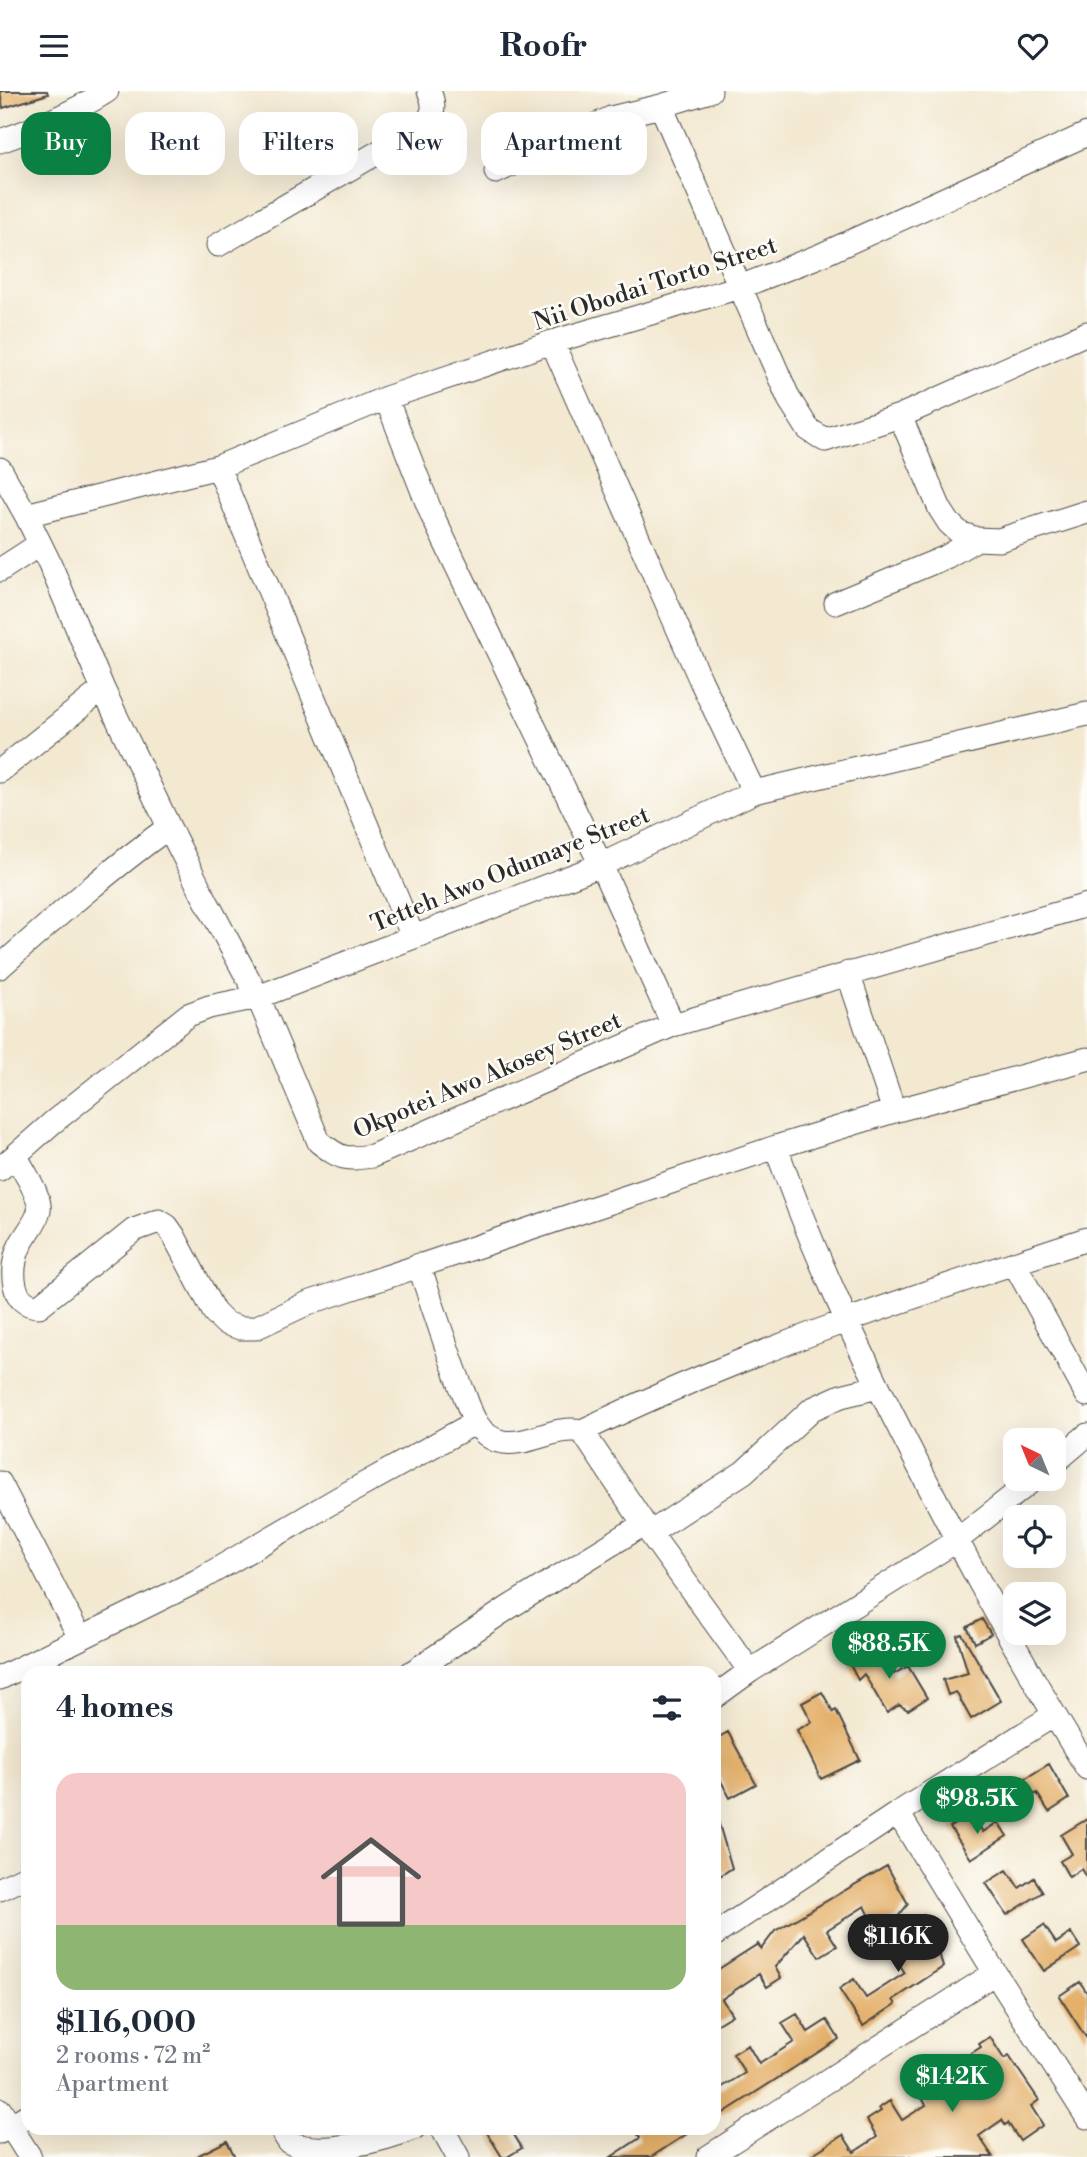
<!DOCTYPE html>
<html lang="en">
<head>
<meta charset="utf-8">
<style>
	:root { --surface:#fff; --page:#f6f6f7; --text:#1f2937; --muted:#747a83; --accent:#0b8043 }
	body { margin:0; font-family:"Libre Bodoni",serif; background:var(--page); color:var(--text); height:100vh; display:flex; flex-direction:column; font-size:26px; white-space:nowrap }
	* { box-sizing:border-box; margin:0 }
	p { font-size:23px; color:var(--muted) }
	.icon { flex:none; width:38px; height:38px; fill:none; stroke:currentColor; stroke-width:2; stroke-linecap:round; stroke-linejoin:round }
	.map { position:relative; flex:1; overflow:hidden }
	.side { position:absolute; left:21px; top:1575px; width:700px; height:469px; display:flex; flex-direction:column; background:var(--surface); border-radius:21px; box-shadow:0 7px 28px #0002 }
	.side>* { flex:none }
	.top-card { position:absolute; left:21px; top:21px; width:700px; height:63px; display:flex; gap:14px }
	.needle { width:46px; rotate:317deg }
	.fabs { position:absolute; left:1003px; top:1337px; display:grid; gap:14px }
	.fabs a { display:grid; place-items:center; width:63px; height:63px; border-radius:14px; background:var(--surface); box-shadow:0 7px 28px #0002; font-size:35px }
	.price { position:absolute; translate:-50% -60px; padding:0 16px; border-radius:24px; background:var(--accent); color:#fff; font-size:23px; line-height:46px; filter:drop-shadow(0 2px 4px #0008) }
	.price::after { content:''; position:absolute; left:50%; top:42px; width:21px; height:16px; margin-left:-10px; background:inherit; clip-path:polygon(0 0,100% 0,50% 100%) }
	.price.current { background:#222; color:#fff }
	ul { padding:0; list-style:none }
	li { display:grid; align-content:center; gap:14px; height:371px; padding:0 35px }
	li span { display:grid; place-items:center; height:217px; border-radius:21px; color:#555 }
	li>.icon { margin-inline-start:auto }
	span .icon { width:126px; height:126px; fill:#fffc; stroke-width:1 }
	li b { font-size:30px }
	h2 { display:flex; justify-content:space-between; align-items:center; height:84px; padding:0 35px; font-size:30px }
	.chip { padding:0 24px; border-radius:21px; background:var(--surface); box-shadow:0 7px 28px #0002; font-size:24px; line-height:63px }
	.chip.current { background:var(--accent); color:#fff }
	header { display:flex; justify-content:space-between; align-items:center; height:91px; padding:0 35px; background:var(--surface); font-size:32px; font-weight:800 }
	.map>svg:first-child { display:block }
</style>
</head>
<body>
<header><svg class="icon" aria-label="menu" viewBox="0 0 24 24"><path d="M4 6h16M4 12h16M4 18h16"/></svg>Roofr<svg class="icon" aria-label="heart" viewBox="0 0 24 24"><path d="M12 20l-8-8c-3-5 5-10 8-4 3-6 11-1 8 4z"/></svg></header>
<div class="map">
<svg width="1087" height="2066" viewBox="0 0 1087 2066">
	<rect width="100%" height="100%" fill="#fdfcf7"/>
	<filter id="ink" filterUnits="userSpaceOnUse"><feTurbulence type="fractalNoise" baseFrequency=".0143" numOctaves="2"/><feDisplacementMap in="SourceGraphic" scale="14" xChannelSelector="R" yChannelSelector="G"/><feConvolveMatrix kernelMatrix="1 2 1 2 8 2 1 2 1" color-interpolation-filters="sRGB"/></filter>
	<filter id="wash" filterUnits="userSpaceOnUse"><feTurbulence type="fractalNoise" baseFrequency=".00686" numOctaves="4" result="noise"/><feDisplacementMap in="SourceGraphic" scale="28" xChannelSelector="R" yChannelSelector="G"/><feGaussianBlur stdDeviation="1.57" result="paint"/><feColorMatrix in="noise" values="0 0 0 0 0 0 0 0 0 0 0 0 0 0 0 0 0 1.4 0 .05"/><feComposite in="paint" operator="in"/></filter>
	<g filter="url(#wash)">
		<rect width="100%" height="100%" fill="#f3e8d0"/>
		<g id="blocks">
			<path fill="#e4b06b" d="M0,0H47L48,3L3,17Z
				M982,1528L991,1543L975,1552L967,1536Z
				M962,1543L1001,1610L971,1628L956,1601L948,1604L943,1589L968,1582L957,1545Z
				M879,1556L894,1583L908,1575L927,1607L908,1619L899,1614L887,1622L864,1583L858,1589L849,1572Z
				M822,1601L833,1621L836,1619L860,1669L821,1688L797,1639L812,1631L802,1612Z
				M728,1641L756,1693L730,1707L714,1677V1649Z
				M1049,1673L1069,1708L1049,1721L1037,1702L1023,1711L1013,1695Z
				M971,1723L983,1741L998,1731L1007,1745L971,1768L950,1736Z
				M1087,1728V1788L1081,1778L1069,1786L1060,1770L1072,1763L1061,1744Z
				M714,1730H718L732,1777L714,1789Z
				M887,1775L908,1813L897,1827L875,1836L865,1815L827,1839L837,1855L819,1866L804,1843L775,1876L781,1887L767,1896L759,1883L722,1908L732,1924L714,1935V1881L758,1853L761,1858L775,1840Z
				M1007,1779L1019,1797L1034,1787L1043,1801L1007,1824L986,1792Z
				M930,1828L943,1876L893,1909L896,1913L863,1935L839,1898L854,1888L866,1907L905,1882L888,1856Z
				M1044,1834L1056,1852L1071,1842L1080,1856L1044,1880L1023,1848Z
				M1080,1891L1087,1902V1948L1059,1905Z
				M797,1923L808,1941L827,1929L839,1948L714,2028V2001L745,1982L733,1963L748,1954L759,1973L794,1951L782,1932Z
				M990,1946L1004,1968L1009,1965L1039,2009L1031,2015L1043,2034L1020,2050L1008,2032L1005,2034L1002,2029L979,2045L993,2066H808L843,2044L854,2061L877,2046L867,2029L881,2020L879,2017L890,2010L902,2029L926,2014L916,1997L930,1988L928,1985L939,1978L953,2000L976,1986L974,1984L978,1982L967,1965L981,1956L979,1953Z
				M484,2037H510L522,2057L507,2066H502Z
				M634,2037H696L651,2066H611L640,2047Z
				M227,2050L235,2066H195Z"/>
		</g>
	</g>
	<g filter="url(#ink)">
		<use href="#blocks" fill-opacity="0" stroke="#494744" stroke-width="2"/>
		<g fill="none" stroke-linecap="round" stroke-linejoin="round">
			<defs>
				<path id="minor" d="M710,0L661,15L789,308L808,338L825,349L900,325L1087,242
					M0,50C38,37 73,22 107,0
					M496,81L611,27L661,15
					M218,154L422,36C434,24 436,16 429,0
					M552,251L701,590L754,701
					M386,307L432,424L601,774L673,934
					M900,325L940,418L949,432L960,442L977,448L999,449L1087,421
					M218,376L413,846
					M0,378L26,424L50,473L103,598L169,736L202,802L258,906L319,1051C341,1068 344,1069 372,1065L673,934L1087,814
					M26,424L218,376L386,307L552,251L740,196L819,165L1087,43
					M0,479L40,453
					M836,512L946,466L977,448
					M0,680L103,598
					M0,876C55,827 109,779 169,736
					M848,882L894,1020
					M776,1056C813,1163 862,1265 914,1366C968,1472 1024,1577 1087,1677
					M16,1065C22,1078 42,1106 39,1120C36,1134 23,1145 18,1159C11,1179 10,1215 39,1215L134,1139L159,1130L167,1135L174,1145L214,1221L225,1232L240,1237H255L308,1212L776,1056L894,1020L1087,968
					M0,1078L52,1032L188,924L209,916L258,906L601,774L754,701L1087,623
					M1014,1172L1087,1304
					M419,1174C433,1216 446,1257 462,1298C467,1309 470,1323 477,1333C483,1342 491,1349 503,1351C530,1355 555,1334 582,1340
					M1054,1372L1087,1344
					M0,1392L80,1547
					M650,1442L744,1381L812,1318L841,1305L878,1296
					M750,1580L650,1442L582,1340C744,1261 916,1204 1087,1148
					M411,1582L508,1517L644,1433
					M0,1587L197,1490L341,1406L476,1331
					M714,1606L750,1580L956,1450L1034,1388
					M898,1722L995,1882L1087,2026
					M0,1798L28,1785
					M714,1844L898,1722L1054,1624
					M0,2019L30,2066
					M281,2037C283,2042 286,2047 289,2051C317,2066 383,2050 414,2037
					M442,2037L458,2066
					M0,2041L28,2024
					M708,2066L995,1882"/>
			</defs>
			<use href="#minor" stroke="#494744" stroke-width="25"/>
			<use href="#minor" stroke="#fff" stroke-width="23"/>
		</g>
	</g>
	<g text-anchor="middle" stroke-width="5" stroke-linejoin="round" paint-order="stroke">
		<g font-size="24" fill="#2b2b2b" stroke="#fdfcf7">
			<text transform="translate(655 192) rotate(-18)" y="8">Nii Obodai Torto Street</text>
			<text transform="translate(510 778) rotate(-22)" y="8">Tetteh Awo Odumaye Street</text>
			<text transform="translate(487 984) rotate(-23)" y="8">Okpotei Awo Akosey Street</text>
		</g>
	</g>
</svg>
<div class="fabs">
<a><svg class="needle" viewBox="-14 -14 28 28"><path d="M0-13l5 13h-10z" fill="#e53935"/><path d="M0 13l5-13h-10z" fill="#747a83"/></svg></a>
<a><svg class="icon" aria-label="locate" viewBox="0 0 24 24"><circle cx="12" cy="12" r="6"/><path d="M12 2v4M12 18v4M2 12h4M18 12h4"/></svg></a>
<a><svg class="icon" aria-label="layers" viewBox="0 0 24 24"><path d="M12 4l9 5-9 5-9-5zM3 14l9 5 9-5"/></svg></a>
</div>
<b class="price" style="left:889px;top:1590px">$88.5K</b>
<b class="price" style="left:977px;top:1745px">$98.5K</b>
<b class="price current" style="left:898px;top:1883px">$116K</b>
<b class="price" style="left:952px;top:2023px">$142K</b>
<div class="top-card">
<a class="chip current">Buy</a>
<a class="chip">Rent</a>
<a class="chip">Filters</a>
<a class="chip">New</a>
<a class="chip">Apartment</a>
</div>
<section class="side">
<h2>4 homes<svg class="icon" aria-label="filters" viewBox="0 0 24 24"><path d="M4 7h16M4 17h16"/><circle cx="9" cy="7" r="2"/><circle cx="15" cy="17" r="2"/></svg></h2>
<ul>
<li><span style="background:linear-gradient(#f6c9c9 70%,#8fb573 0)"><svg class="icon" aria-label="home" viewBox="0 0 24 24"><path d="M3 11l9-7 9 7M6 9v11h12V9"/></svg></span><div><b>$116,000</b><p>2 rooms · 72 m²</p><p>Apartment</p></div></li>
</ul>
</section>
</div>
</body>
</html>
